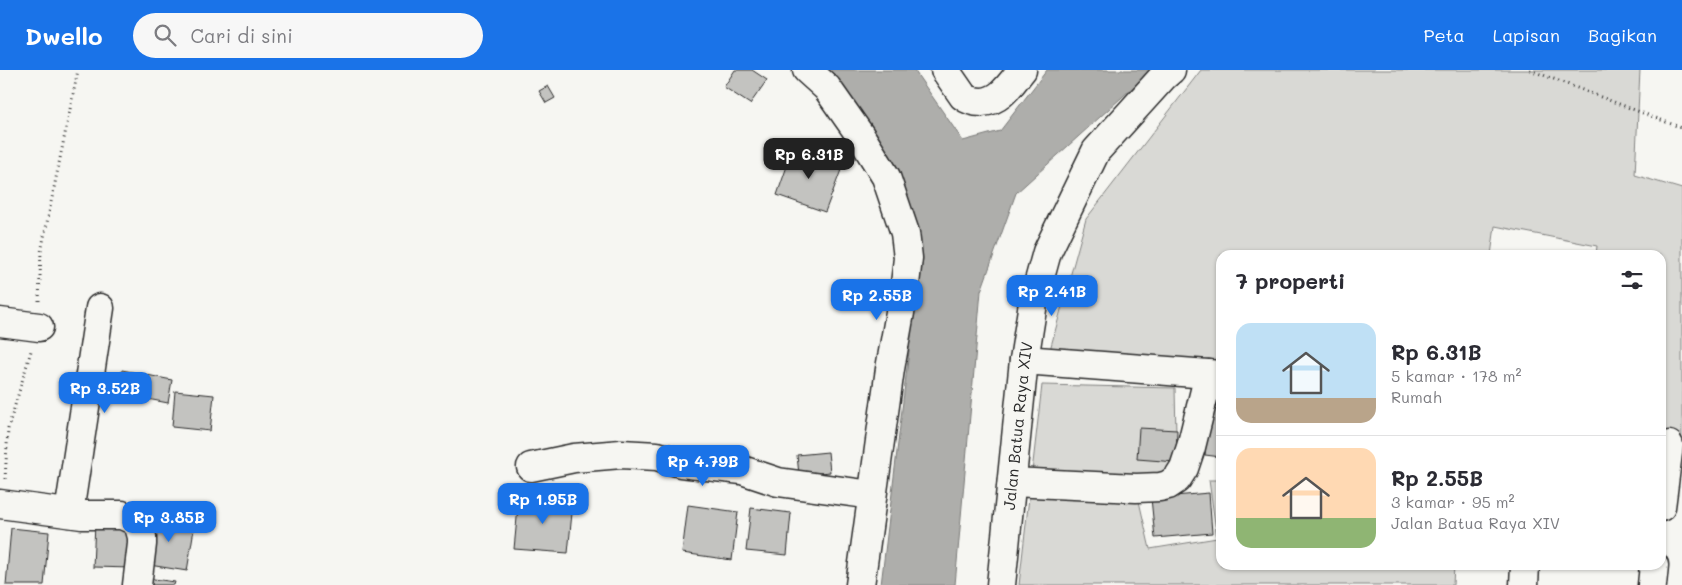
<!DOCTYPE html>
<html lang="id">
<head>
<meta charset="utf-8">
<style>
	:root { --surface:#fff; --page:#f7f7f7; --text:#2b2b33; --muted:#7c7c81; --line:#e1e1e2; --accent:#1a73e8 }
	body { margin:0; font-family:Mali,sans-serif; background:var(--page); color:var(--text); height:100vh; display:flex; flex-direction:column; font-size:19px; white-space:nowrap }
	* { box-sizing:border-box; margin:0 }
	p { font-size:16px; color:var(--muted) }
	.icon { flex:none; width:28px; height:28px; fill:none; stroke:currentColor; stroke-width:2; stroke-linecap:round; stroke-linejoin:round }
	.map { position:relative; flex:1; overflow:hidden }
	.details { position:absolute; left:1216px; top:180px; width:450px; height:320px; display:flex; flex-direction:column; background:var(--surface); border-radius:15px; box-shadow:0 1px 4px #0004 }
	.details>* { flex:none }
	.price { position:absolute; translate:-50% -42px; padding:0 11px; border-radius:10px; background:var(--accent); color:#fff; font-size:16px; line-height:32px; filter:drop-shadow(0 1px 2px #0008) }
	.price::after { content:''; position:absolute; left:50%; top:30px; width:15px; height:11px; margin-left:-8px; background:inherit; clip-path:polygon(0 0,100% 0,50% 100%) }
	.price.active { background:#222; color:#fff }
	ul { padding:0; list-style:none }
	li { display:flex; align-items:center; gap:15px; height:125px; padding:0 20px }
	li+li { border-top:1px solid var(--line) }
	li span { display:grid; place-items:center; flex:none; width:140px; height:100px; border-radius:15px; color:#555 }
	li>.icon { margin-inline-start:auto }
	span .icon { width:60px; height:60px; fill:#fffc; stroke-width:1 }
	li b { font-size:21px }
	h2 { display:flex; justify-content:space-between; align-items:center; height:60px; padding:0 20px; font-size:21px }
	header { display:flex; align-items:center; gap:30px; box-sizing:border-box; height:70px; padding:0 25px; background:var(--accent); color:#fff }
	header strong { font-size:24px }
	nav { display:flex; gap:28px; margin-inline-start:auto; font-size:18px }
	.search { width:350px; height:45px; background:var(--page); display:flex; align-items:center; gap:12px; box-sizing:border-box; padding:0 18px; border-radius:28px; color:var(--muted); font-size:19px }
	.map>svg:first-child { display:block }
</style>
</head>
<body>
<header>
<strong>Dwello</strong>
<div class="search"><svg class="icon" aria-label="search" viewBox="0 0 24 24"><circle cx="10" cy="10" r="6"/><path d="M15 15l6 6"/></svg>Cari di sini</div>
<nav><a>Peta</a><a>Lapisan</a><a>Bagikan</a></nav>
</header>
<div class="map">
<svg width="1682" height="515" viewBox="0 0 1682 515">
	<rect width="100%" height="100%" fill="#f6f6f2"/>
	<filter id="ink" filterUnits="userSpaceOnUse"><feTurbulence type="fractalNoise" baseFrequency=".02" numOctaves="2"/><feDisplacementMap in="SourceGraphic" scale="10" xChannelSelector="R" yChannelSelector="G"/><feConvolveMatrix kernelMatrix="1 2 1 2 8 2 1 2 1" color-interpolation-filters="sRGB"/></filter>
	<g filter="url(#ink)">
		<path fill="#d9d9d5" stroke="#828280" d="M1201,0H1640L1635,105L1682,119V384L1661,381V185H1596L1597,176L1495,156L1491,185H1221V308L1048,287L1086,149Z
			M1042,315L1175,318L1177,412L1135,414L1150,479L1217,468L1209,410H1221V495H1454L1453,515H1019Z"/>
		<path fill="#aeaeab" stroke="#7a7a78" d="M814,0H914L963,71L1000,61L1047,0H1152L1016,123L981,221L955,515H881L921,181Z"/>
		<path fill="#c3c3c0" stroke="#2b2b2b" d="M735,0H752L767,10L750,34L724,17Z
			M548,16L555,28L546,33L539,21Z
			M794,76L841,100L825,142L777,125Z
			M122,300L172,310L168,333L117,323Z
			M175,321L214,325L210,361L172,357Z
			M1210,323L1221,324V387L1205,385Z
			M1139,358L1177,360L1176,392L1137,389Z
			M828,382L830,402L799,405L797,385Z
			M1209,423L1212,463L1155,468L1151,428Z
			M519,427L573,433L568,483L514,479Z
			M688,435L738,442L732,490L682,483Z
			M751,438L791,443L787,485L746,481Z
			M150,446L195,453L187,501L143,494Z
			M95,453L133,455L131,498L93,497Z
			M11,458L49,462L44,515H6Z
			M147,508L175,512L174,515H146Z"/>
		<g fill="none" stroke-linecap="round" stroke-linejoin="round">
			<defs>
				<g id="minor">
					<path d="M807,0L827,18L860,65L886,107L905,163L908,188L905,214L890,299L860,515"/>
					<path d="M945,0L963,26C969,31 975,32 982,32C1001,31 1011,13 1022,0"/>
					<path d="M0,252L39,257"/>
					<path d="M1024,290L1221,305"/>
					<path d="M531,397L574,388L621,384L657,386L681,393L742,400L778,412L872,425"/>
					<path d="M1012,412L1136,418L1160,417L1168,415L1177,409L1184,398L1191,377L1209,304"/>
					<path d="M0,434L82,445H122L133,450L139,456L142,467V474L137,515"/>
					<path d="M1661,437L1669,375"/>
					<path d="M69,443L100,238"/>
					<path id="s1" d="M1001,515L1024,290L1033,233L1047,182L1096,81L1163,7L1171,0"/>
					<path d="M1524,515L1525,495"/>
					<path d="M1652,515L1654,495"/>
				</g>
			</defs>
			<use href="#minor" stroke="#2b2b2b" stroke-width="31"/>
			<path stroke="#2b2b2b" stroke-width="3" stroke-dasharray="1 4" stroke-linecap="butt" d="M1530,0L1682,58
				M39,231L41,182L78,0
				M5,409L8,359L31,281"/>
			<use href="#minor" stroke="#f6f6f2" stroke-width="28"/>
		</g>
	</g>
	<g text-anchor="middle" stroke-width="4" stroke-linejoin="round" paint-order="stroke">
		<g font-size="16" fill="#2b2b2b" stroke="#f6f6f2">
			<text dy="6" stroke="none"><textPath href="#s1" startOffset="160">Jalan Batua Raya XIV</textPath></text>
		</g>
	</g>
</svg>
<b class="price active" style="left:809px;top:110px">Rp 6.31B</b>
<b class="price" style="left:1052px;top:247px">Rp 2.41B</b>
<b class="price" style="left:877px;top:251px">Rp 2.55B</b>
<b class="price" style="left:105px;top:344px">Rp 3.52B</b>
<b class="price" style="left:703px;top:417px">Rp 4.79B</b>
<b class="price" style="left:543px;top:455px">Rp 1.95B</b>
<b class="price" style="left:169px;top:473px">Rp 3.85B</b>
<section class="details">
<h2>7 properti<svg class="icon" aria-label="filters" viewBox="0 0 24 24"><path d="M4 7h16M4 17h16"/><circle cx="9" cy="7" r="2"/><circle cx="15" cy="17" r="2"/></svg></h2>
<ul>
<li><span style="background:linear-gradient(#bfe0f5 75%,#b9a48a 0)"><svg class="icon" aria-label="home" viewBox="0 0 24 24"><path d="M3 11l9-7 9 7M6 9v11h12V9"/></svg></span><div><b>Rp 6.31B</b><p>5 kamar · 178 m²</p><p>Rumah</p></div></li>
<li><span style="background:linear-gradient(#ffd9b3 70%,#8fb573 0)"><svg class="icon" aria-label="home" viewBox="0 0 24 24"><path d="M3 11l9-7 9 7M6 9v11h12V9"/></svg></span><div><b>Rp 2.55B</b><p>3 kamar · 95 m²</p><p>Jalan Batua Raya XIV</p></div></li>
</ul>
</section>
</div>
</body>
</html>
